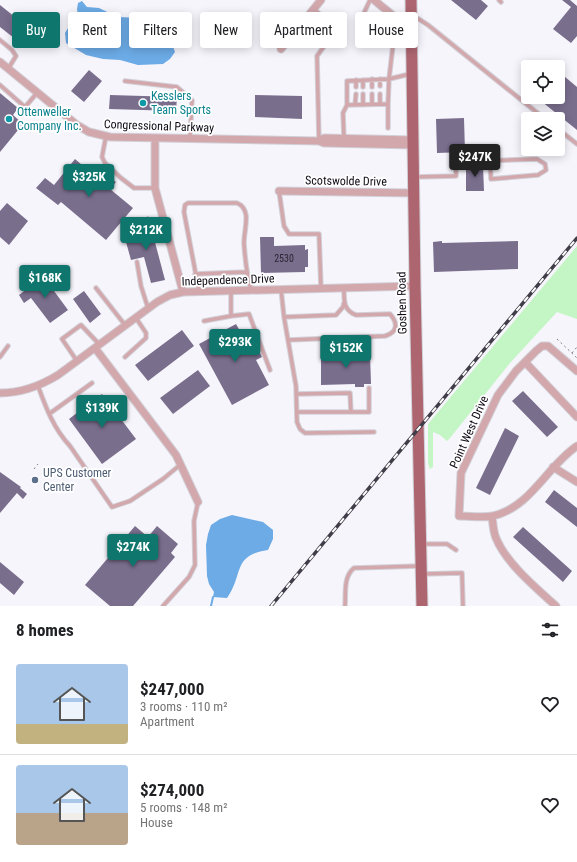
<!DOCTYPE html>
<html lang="en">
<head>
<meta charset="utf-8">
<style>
	:root { --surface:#fff; --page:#f6f6f6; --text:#202124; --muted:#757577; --line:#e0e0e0; --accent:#0f766e }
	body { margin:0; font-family:"Roboto Condensed",sans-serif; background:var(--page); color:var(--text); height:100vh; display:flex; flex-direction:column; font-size:15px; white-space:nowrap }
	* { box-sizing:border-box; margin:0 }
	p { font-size:13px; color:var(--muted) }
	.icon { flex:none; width:22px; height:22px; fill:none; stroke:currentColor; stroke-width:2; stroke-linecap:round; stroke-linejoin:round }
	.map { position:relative; height:606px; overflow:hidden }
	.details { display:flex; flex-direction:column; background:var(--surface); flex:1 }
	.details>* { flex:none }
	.top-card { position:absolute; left:12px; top:12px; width:553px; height:36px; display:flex; gap:8px }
	.controls { position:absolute; left:521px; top:60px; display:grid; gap:8px }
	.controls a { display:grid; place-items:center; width:44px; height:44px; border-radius:4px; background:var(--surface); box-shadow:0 2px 10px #0003; font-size:20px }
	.price { position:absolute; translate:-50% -34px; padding:0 9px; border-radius:4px; background:var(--accent); color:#fff; font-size:13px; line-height:26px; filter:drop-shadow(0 1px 2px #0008) }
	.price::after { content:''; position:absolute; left:50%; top:24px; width:12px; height:9px; margin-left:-6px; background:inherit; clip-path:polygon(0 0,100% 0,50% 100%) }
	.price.selected { background:#222; color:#fff }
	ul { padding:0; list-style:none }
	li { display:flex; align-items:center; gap:12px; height:100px; padding:0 16px }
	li+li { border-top:1px solid var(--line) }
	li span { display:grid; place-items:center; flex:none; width:112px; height:80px; border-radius:4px; color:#555 }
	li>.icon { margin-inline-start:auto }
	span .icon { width:48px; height:48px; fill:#fffc; stroke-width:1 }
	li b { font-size:17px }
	h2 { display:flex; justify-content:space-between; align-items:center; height:48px; padding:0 16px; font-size:17px }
	.chip { padding:0 14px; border-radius:4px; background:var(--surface); box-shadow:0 2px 10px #0003; font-size:14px; line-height:36px }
	.chip.selected { background:var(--accent); color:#fff }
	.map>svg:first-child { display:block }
</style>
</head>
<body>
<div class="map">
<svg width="577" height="606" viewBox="0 0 577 606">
	<rect width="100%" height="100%" fill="#f7f5fc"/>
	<path fill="#c4f5c4" d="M577,246V319L557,312L510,363L450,438L447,441L440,435L433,432V467L430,469L428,464V424Z"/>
	<path fill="#6cabe6" d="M82,1L87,7L99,8L118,17L142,18L155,24L169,35L175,52L170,59L163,64L138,65L120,60L103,59L86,55L66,43L65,33L68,28L79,22L77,9L78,3Z
		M232,515L263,522L273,530V539L268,550C232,555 244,574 227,598L213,597L214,592L209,584L207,576L206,545L208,534L211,525L220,519Z"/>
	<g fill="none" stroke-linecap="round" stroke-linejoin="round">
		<path stroke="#6cabe6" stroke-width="2" d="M211,606L213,597"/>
	</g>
	<path fill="#7a6e8d" d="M451,0H481L488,6L476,20Z
		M562,0H570L577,6V36L571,43L553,29L571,7Z
		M0,5L30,29L19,42L0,27Z
		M89,70L102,81L84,102L71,91Z
		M558,71L577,87V130L536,97H558Z
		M0,93L18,108L13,115L23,124L0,152Z
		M110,95L177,97L176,111L109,109Z
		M255,95L302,96V119L255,117Z
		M464,118L465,152L437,153L436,119Z
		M75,159L95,176L101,169L114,179L113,180L116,182L110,189L133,208L106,240L61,202L58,205L36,188L45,178L54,185Z
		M480,164L481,166H483L484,191H466V165Z
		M7,203L28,221L9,245L0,237V211Z
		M148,216L165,280L151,283L144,257L131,260L126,242Z
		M260,237H274V246L305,245V250L308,249V267H305V272L261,273Z
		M442,241V243L518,241V269L434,272L433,242Z
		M43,276L68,310L50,323L31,298L24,303L19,295Z
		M84,291L101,314L90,323L73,299Z
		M236,324L244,338L251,334L262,357L256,360L269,385L232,405L199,344Z
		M182,330L194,346L148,381L135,365Z
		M352,349H356V353H370L371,384H364V387H355V384L321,385V354L348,353V350Z
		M198,370L210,386L173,414L160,398Z
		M523,391L558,427L547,437L512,401Z
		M102,394L136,439L102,464L69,419Z
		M505,428L519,436L490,495L476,488Z
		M0,472L21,487L20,488L27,494L23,499L17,493L0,513Z
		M554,490L577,508V527L545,502Z
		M135,526L148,537L157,526L178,544L171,553L175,557L133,606H110L85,585Z
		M523,527L572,571L563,582L513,537Z
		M0,562L24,582L14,595L0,583Z"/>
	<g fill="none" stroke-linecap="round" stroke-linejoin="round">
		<defs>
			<path id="lane" d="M499,0L501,2
				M314,9L329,22L331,31L328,41L317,56L319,141
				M414,16L428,25L545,119
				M0,40L12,50L16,56L8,69
				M380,79V86
				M363,80V87
				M125,81L177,87L192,100L190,138
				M0,85L25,107L37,93
				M356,87V80
				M372,87V79
				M363,94V105
				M372,94V104
				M380,94V104
				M347,105V81L389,79L393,45L388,27L363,15L370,0
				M355,105L356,94
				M388,128V104
				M558,129L577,144
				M106,136L102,157L105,163L121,178L134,188H155
				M344,138L343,113L347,105L388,104L389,79L410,74
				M414,177L456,176V162L537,159L545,164L546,170L538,175L491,179L490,161
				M279,191L284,226L289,234H319L321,288
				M137,262L141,286L148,308
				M195,274L246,272
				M96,288L125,325
				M281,289L284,317L296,386L297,422L300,429L305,433L374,432
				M199,291L184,212L185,205L188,203H237C242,205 245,209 246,215C247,224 244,234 244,243C245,259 247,275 251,290
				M231,316L249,314L270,370
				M284,317L336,315L343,307L344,303
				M204,321L231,316V291
				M288,340L385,336C398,332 398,323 390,314L356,315C343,310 344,300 344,288
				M0,357L8,346
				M125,357L146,338V333L136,318
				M77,361L62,339L81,325L99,344
				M38,386C46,408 54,429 70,446L112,507L130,501L163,479L180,465
				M297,394L350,393L351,412
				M297,412H369V388
				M49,414L92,383
				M422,544H447L456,550
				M422,574L462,573L463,606
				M163,606L189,577L195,565L194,521L198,502
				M345,606C346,593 343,577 354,568L420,566"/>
			<path id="street" d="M374,0L412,31
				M281,49L321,0
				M0,62L77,125L89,132L110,137L319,141L324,143L414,145
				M155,138V188L183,292
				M319,141L324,138L414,140
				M279,191L413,193
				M95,348L176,455L198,502
				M525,362L577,417
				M577,371L548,346H542L536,351L516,371L498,395L461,473L459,516C470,516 483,518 493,516C531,507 547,466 577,446
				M0,393C22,393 40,386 58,375L157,302L170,295L183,292L415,286
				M553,467L577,482
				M492,516C493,523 493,531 496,538C506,563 536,588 556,606"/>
			<path id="primary" d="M411,0L415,286L422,606"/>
		</defs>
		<use href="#lane" stroke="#d2d0d7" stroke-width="5.5"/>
		<use href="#street" stroke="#d2d0d7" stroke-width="9"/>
		<use href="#primary" stroke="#d2d0d7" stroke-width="13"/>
		<path stroke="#817e87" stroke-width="1" stroke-dasharray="2 3" stroke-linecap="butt" d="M557,339L577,358
			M572,353L577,347
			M34,469L38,464"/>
		<use href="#lane" stroke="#d2a8ad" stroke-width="3.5"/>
		<use href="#street" stroke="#d2a8ad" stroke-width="7"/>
		<use href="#primary" stroke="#ad6670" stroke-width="11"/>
		<defs>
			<path id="rail" d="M271,606L577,238"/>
		</defs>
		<use href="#rail" stroke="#413d48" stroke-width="3.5"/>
		<use href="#rail" stroke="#fff" stroke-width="2" stroke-dasharray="6" stroke-linecap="butt"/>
	</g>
	<g fill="#0f9aa8" stroke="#fff" stroke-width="1.5">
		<circle cx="143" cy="103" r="4"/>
		<circle cx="9" cy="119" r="4"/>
	</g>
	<circle fill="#5c6f8a" stroke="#fff" stroke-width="1.5" cx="35" cy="480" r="4"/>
	<g text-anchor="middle" stroke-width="3.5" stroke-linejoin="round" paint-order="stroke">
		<g font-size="10" fill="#2a2434">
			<text x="284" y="262">2530</text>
		</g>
		<g font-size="12" fill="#0d838f" stroke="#fff" text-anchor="start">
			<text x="151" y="100">Kesslers<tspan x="151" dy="14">Team Sports</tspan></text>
			<text x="17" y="116">Ottenweller<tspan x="17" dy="14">Company Inc.</tspan></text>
		</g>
		<g font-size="12" fill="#0f0b16" stroke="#fff">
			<text transform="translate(159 126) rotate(2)" y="4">Congressional Parkway</text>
			<text transform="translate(346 181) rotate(1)" y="4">Scotswolde Drive</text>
			<text transform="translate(228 280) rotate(-2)" y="4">Independence Drive</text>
			<text transform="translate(402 303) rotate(-91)" y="4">Goshen Road</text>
			<text transform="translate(469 432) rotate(-66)" y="4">Point West Drive</text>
		</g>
		<g font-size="12" fill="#4e5e75" stroke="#fff" text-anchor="start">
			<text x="43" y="477">UPS Customer<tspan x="43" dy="14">Center</tspan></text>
		</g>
	</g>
</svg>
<div class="controls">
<a><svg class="icon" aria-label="locate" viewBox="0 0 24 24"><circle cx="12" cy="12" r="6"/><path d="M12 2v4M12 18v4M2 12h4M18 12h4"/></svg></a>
<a><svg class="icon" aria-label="layers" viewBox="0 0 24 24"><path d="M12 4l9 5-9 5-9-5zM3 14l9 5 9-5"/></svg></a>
</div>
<b class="price selected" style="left:475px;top:178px">$247K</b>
<b class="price" style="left:89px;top:198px">$325K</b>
<b class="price" style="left:146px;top:251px">$212K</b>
<b class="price" style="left:45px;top:299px">$168K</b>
<b class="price" style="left:235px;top:363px">$293K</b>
<b class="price" style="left:346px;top:369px">$152K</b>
<b class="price" style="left:102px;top:429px">$139K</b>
<b class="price" style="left:133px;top:568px">$274K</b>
<div class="top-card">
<a class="chip selected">Buy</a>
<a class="chip">Rent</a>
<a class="chip">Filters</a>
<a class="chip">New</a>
<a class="chip">Apartment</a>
<a class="chip">House</a>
</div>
</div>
<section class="details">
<h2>8 homes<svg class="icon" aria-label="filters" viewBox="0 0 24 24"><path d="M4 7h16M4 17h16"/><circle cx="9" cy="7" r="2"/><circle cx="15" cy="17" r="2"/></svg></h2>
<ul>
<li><span style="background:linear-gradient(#a9c7e8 75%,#c2b280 0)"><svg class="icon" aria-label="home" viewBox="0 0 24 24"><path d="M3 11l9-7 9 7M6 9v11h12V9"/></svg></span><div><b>$247,000</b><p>3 rooms · 110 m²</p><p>Apartment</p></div><svg class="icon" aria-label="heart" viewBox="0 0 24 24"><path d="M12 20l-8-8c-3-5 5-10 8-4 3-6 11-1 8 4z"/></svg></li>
<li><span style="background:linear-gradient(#a9c7e8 60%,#b9a48a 0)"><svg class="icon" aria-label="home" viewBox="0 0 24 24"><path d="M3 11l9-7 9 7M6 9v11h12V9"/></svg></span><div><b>$274,000</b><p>5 rooms · 148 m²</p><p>House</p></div><svg class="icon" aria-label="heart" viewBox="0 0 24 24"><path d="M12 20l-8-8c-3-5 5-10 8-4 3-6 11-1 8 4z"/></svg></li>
</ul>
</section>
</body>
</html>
